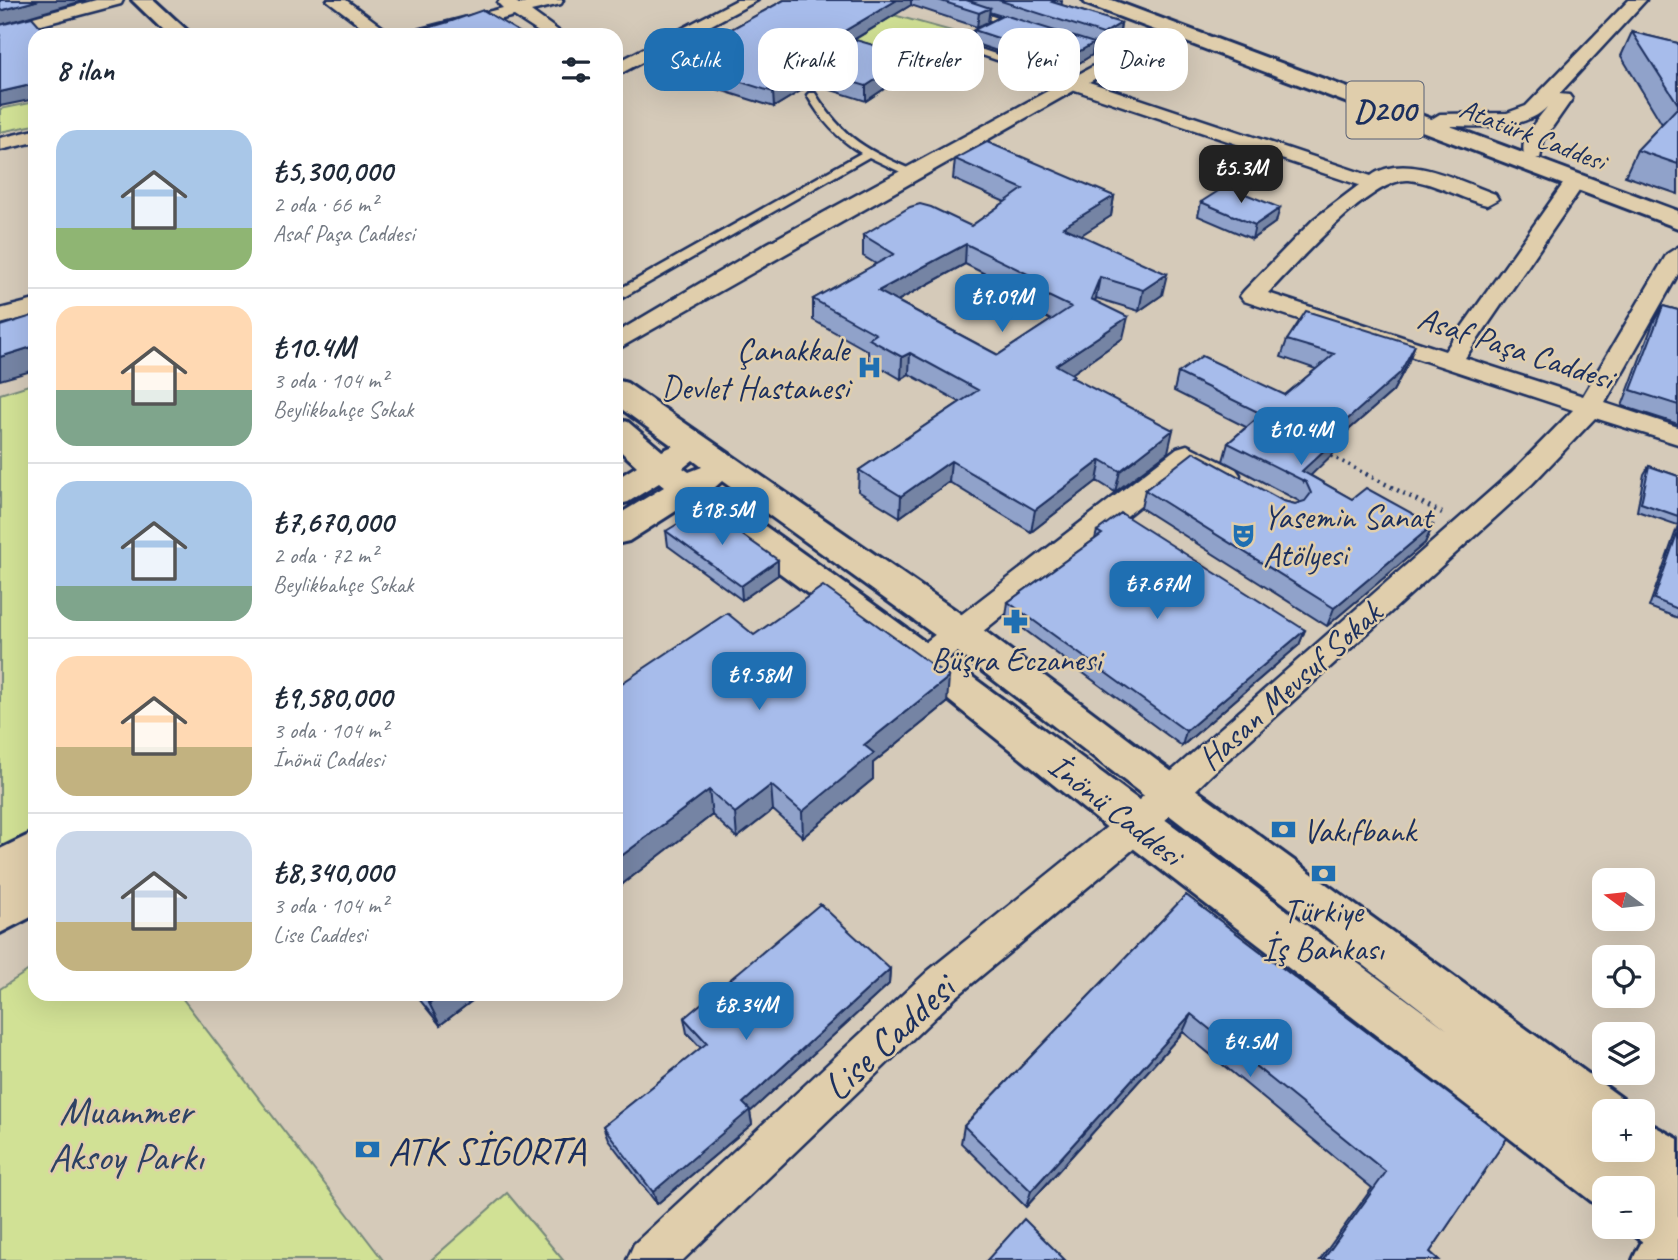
<!DOCTYPE html>
<html lang="tr">
<head>
<meta charset="utf-8">
<style>
	:root { --surface:#fff; --page:#f6f6f7; --text:#1f2937; --muted:#747a83; --line:#e0e1e3; --accent:#1f6fb2 }
	body { margin:0; font-family:Caveat,sans-serif; background:var(--page); color:var(--text); height:100vh; display:flex; flex-direction:column; font-size:26px; white-space:nowrap }
	* { box-sizing:border-box; margin:0 }
	p { font-size:23px; color:var(--muted) }
	.icon { flex:none; width:38px; height:38px; fill:none; stroke:currentColor; stroke-width:2; stroke-linecap:round; stroke-linejoin:round }
	.map { position:relative; flex:1; overflow:hidden }
	.sheet { position:absolute; left:28px; top:28px; width:595px; height:973px; display:flex; flex-direction:column; background:var(--surface); border-radius:21px; box-shadow:0 7px 28px #0002 }
	.sheet>* { flex:none }
	.guide { position:absolute; left:644px; top:28px; width:665px; height:63px; display:flex; gap:14px }
	.needle { width:46px; rotate:285deg }
	.tools { position:absolute; left:1592px; top:868px; display:grid; gap:14px }
	.tools a { display:grid; place-items:center; width:63px; height:63px; border-radius:14px; background:var(--surface); box-shadow:0 7px 28px #0002; font-size:35px }
	.price { position:absolute; translate:-50% -60px; padding:0 16px; border-radius:14px; background:var(--accent); color:#fff; font-size:23px; line-height:46px; filter:drop-shadow(0 2px 4px #0008) }
	.price::after { content:''; position:absolute; left:50%; top:42px; width:21px; height:16px; margin-left:-10px; background:inherit; clip-path:polygon(0 0,100% 0,50% 100%) }
	.price.active { background:#222; color:#fff }
	ul { padding:0; list-style:none }
	li { display:flex; align-items:center; gap:21px; height:175px; padding:0 28px }
	li+li { border-top:2px solid var(--line) }
	li span { display:grid; place-items:center; flex:none; width:196px; height:140px; border-radius:21px; color:#555 }
	li>.icon { margin-inline-start:auto }
	span .icon { width:84px; height:84px; fill:#fffc; stroke-width:1 }
	li b { font-size:30px }
	h2 { display:flex; justify-content:space-between; align-items:center; height:84px; padding:0 28px; font-size:30px }
	.chip { padding:0 24px; border-radius:21px; background:var(--surface); box-shadow:0 7px 28px #0002; font-size:24px; line-height:63px }
	.chip.active { background:var(--accent); color:#fff }
	.map>svg:first-child { display:block }
</style>
</head>
<body>
<div class="map">
<svg width="1678" height="1260" viewBox="0 0 1678 1260">
	<rect width="100%" height="100%" fill="#d5cab9"/>
	<filter id="ink" filterUnits="userSpaceOnUse"><feTurbulence type="fractalNoise" baseFrequency=".0143" numOctaves="2"/><feDisplacementMap in="SourceGraphic" scale="14" xChannelSelector="R" yChannelSelector="G"/><feConvolveMatrix kernelMatrix="1 2 1 2 8 2 1 2 1" color-interpolation-filters="sRGB"/></filter>
	<g filter="url(#ink)">
		<path fill="#d1e195" stroke="#76887a" stroke-width="2" d="M839,0L952,31L901,62L751,21Z
			M35,102V125L0,132V109Z
			M35,383V843L0,865V394Z
			M35,966V994H179L383,1260H0V989Z
			M507,1193L563,1260H431Z"/>
		<g fill="none" stroke-linecap="round" stroke-linejoin="round">
			<defs>
				<path id="lane" d="M932,0H945L1021,26L1014,28Z
					M993,22L996,23V27L965,44L1077,81V85H1071L958,47L929,63L921,61Z
					M1075,41L1122,56L1124,58L1119,61L1072,46L1071,44Z
					M809,93H815C843,139 868,151 917,172V176H909L869,157L622,298H616V291L861,153C837,138 821,120 807,95Z"/>
				<path id="street" d="M96,0H123L121,4L0,36V26Z
					M327,0H346L393,35H373Z
					M500,0H513L519,4L535,0H563L561,4L531,11L564,35H543L514,16L440,35H410L413,31L503,8L498,3Z
					M737,0H758L616,76V63Z
					M1629,0H1646L1559,94L1569,95L1572,99L1544,139L1540,158H1526C1516,141 1537,121 1547,107C1522,133 1473,125 1440,126L1430,120L1440,114L1507,113L1526,106Z
					M1171,24L1180,29L1177,33L1089,82L1371,176C1405,151 1461,182 1495,194L1498,199L1487,205C1461,199 1437,183 1409,180C1372,177 1295,265 1268,293L1445,351L1568,177H1582L1586,181L1465,358L1583,396L1667,254L1678,247V274L1605,403L1678,427V444L1595,418L1532,484L1211,775L1149,836L956,997L683,1260H627L634,1244L928,971L1123,814L1512,472L1573,410L1244,301L1240,296L1244,291L1314,219L1359,185L1075,90L616,350V333L768,243Z
					M35,130V142L0,150V138Z
					M35,300V315L0,324V309Z
					M1187,445L1236,469L1240,475L1236,481C1218,486 1204,475 1189,466L936,669L925,672L914,669L909,660L914,651L1177,448Z"/>
				<path id="secondary" d="M132,0H154L192,35H168Z
					M616,380L627,383L974,623L1184,781L1623,1099L1629,1111H1605V1143L1598,1140L1605,1145V1150H1611L1621,1157L1618,1150H1643V1120L1678,1139V1260L1658,1254L1624,1227H1643V1188H1605V1210L1599,1207L1120,838L911,670L687,504L629,541L616,544V516L664,487L659,483L628,502L616,505V479L637,466L616,447V419L628,422L662,451L673,446L616,405ZM693,460L702,467L689,472L683,468ZM722,481L946,643L1448,1030C1203,849 961,665 713,489Z
					M35,832V915L0,933V849Z"/>
				<path id="highway" d="M1083,0H1112L1678,211V228L1086,4Z
					M1678,1212V1260H1633C1643,1236 1654,1222 1678,1212Z"/>
			</defs>
			<use href="#lane" stroke="#1b2f5e" stroke-width="5"/>
			<use href="#street" stroke="#1b2f5e" stroke-width="5"/>
			<use href="#secondary" stroke="#1b2f5e" stroke-width="6"/>
			<use href="#highway" stroke="#1b2f5e" stroke-width="6"/>
			<path stroke="#1b2f5e" stroke-width="3.5" stroke-dasharray="2 4.5" stroke-linecap="butt" d="M1331,456L1370,476"/>
			<path stroke="#1b2f5e" stroke-width="4.5" stroke-dasharray="2 5" stroke-linecap="butt" d="M1366,474L1442,513"/>
			<use href="#lane" fill="#e0ceac" fill-rule="evenodd"/>
			<use href="#street" fill="#e0ceac" fill-rule="evenodd"/>
			<use href="#secondary" fill="#e0ceac" fill-rule="evenodd"/>
			<use href="#highway" fill="#e0ceac" fill-rule="evenodd"/>
		</g>
		<path fill="#90a2ca" stroke="#1b2f5e" stroke-width="2" fill-rule="evenodd" d="M784,0H1062L1061,5L1121,23L1119,38L1101,48L1093,45L1092,55L1063,73L973,43L974,30L1002,16L989,12L988,22L977,27L911,5L854,40L912,56L911,71L866,101L812,84L774,107L691,81V76L680,72L679,58Z
			M1632,32L1678,43V194L1625,176L1637,150L1662,124L1621,56Z
			M955,159L1114,196L1111,216L1080,235L1162,295L1139,311L1096,298L1095,301L1123,338L1071,374L1073,378L1168,452L1115,492L1097,481L1031,532L949,482L900,517L858,491L859,470L960,402L909,374L901,379L868,360V351L813,320V299L876,264L863,256V235L971,226L1005,202L953,179ZM965,264L1024,293L1023,305L1051,320L998,355L897,301Z
			M1201,202L1276,222L1252,239L1198,216Z
			M1663,306L1678,310V424L1622,406L1654,321Z
			M1287,340L1408,363L1393,391L1344,434L1339,448L1310,475L1352,499L1433,525L1425,543L1327,626L1141,508L1145,490L1283,501L1295,504L1300,503L1299,501L1223,461L1228,443L1246,427L1174,391L1178,373L1285,395L1316,369L1281,357Z
			M1649,466L1678,476V618L1649,607L1678,525L1637,511L1644,474Z
			M666,531L778,575L742,600L668,546Z
			M1097,531L1305,630L1299,645L1182,746L1006,616L1008,602L1095,539Z
			M754,635L947,703L873,763V779L803,837L773,810L737,838L712,815L616,889Z
			M1186,895L1507,1138L1430,1252L1439,1260H1320L1372,1188L1183,1032L1026,1207L961,1143L964,1126Z
			M890,969L889,984L750,1112L752,1124L657,1204L608,1139L603,1126L701,1048L687,1033L684,1018Z
			M415,994H481L440,1025Z"/>
		<path fill="#7584a4" stroke="#1b2f5e" stroke-width="2" d="M39,0H86L0,25V11Z
			M897,0H911V5L838,49V35Z
			M1056,0H1062L1061,10L1052,2Z
			M990,8L988,22L977,27L979,13Z
			M1121,23L1119,38L1101,48L1103,34Z
			M1094,43L1092,55L1063,73L1064,60Z
			M912,56L911,71L866,101V86Z
			M812,70V84L774,107L773,92Z
			M35,84V99L0,106V92Z
			M1114,196L1111,216L1061,248L1063,227Z
			M1280,208L1276,222L1252,239L1255,225Z
			M966,244L965,264L877,312L878,291Z
			M1167,274L1162,295L1139,311L1143,290Z
			M1100,277L1096,298L1087,320L1091,299Z
			M1128,317L1123,338L1053,387L1056,365Z
			M1415,345L1408,363L1393,391L1344,434L1339,448L1304,482L1302,471L1339,427Z
			M35,346V370L0,380V357Z
			M910,353L909,374L901,379L902,357Z
			M1173,430L1168,452L1115,492L1120,471Z
			M1101,460L1097,481L1031,532L1035,510Z
			M951,461L949,482L900,517L901,496Z
			M1433,525L1425,543L1327,626L1334,608Z
			M778,560V575L742,600L741,586Z
			M1305,630L1299,645L1182,746L1186,731Z
			M949,677L947,703L873,763V779L803,837L802,812L864,745Z
			M771,785L773,810L737,838L735,813Z
			M709,790L712,815L616,889V860Z
			M890,969L889,984L750,1112L752,1124L657,1204L653,1192L743,1103Z
			M440,994H481L440,1025L429,1003Z
			M1191,1014L1183,1032L1026,1207L1031,1191Z"/>
		<path fill="#a7bceb" stroke="#1b2f5e" stroke-width="2" fill-rule="evenodd" d="M0,0H39L0,11Z
			M784,0H897L838,35L912,56L866,86L812,70L773,92L690,66L695,63L679,58Z
			M938,0H966L990,8L979,13Z
			M998,0H1056L1052,2L1121,23L1103,34Z
			M483,10L524,35H403L452,21Z
			M1004,15L1094,43L1064,60L974,30Z
			M32,17L48,35H35V84L0,92V25Z
			M1632,32L1678,43V104Z
			M1678,107V164L1637,150Z
			M987,142L1114,196L1063,227L1167,274L1143,290L1100,277L1091,299L1128,317L1056,365L1074,375L1071,377L1173,430L1120,471L1101,460L1035,510L951,461L901,496L859,470L978,390L910,353L902,357L869,339L876,334L813,299L894,254L863,235L910,207L920,204L931,207L971,226L1023,189L955,159ZM966,244L1036,278L1025,285L1071,307L998,355L878,291Z
			M1226,186L1280,208L1255,225L1201,202Z
			M1663,306L1678,310V405L1631,390Z
			M1306,311L1415,345L1400,373L1339,427L1346,430L1302,471L1352,499L1366,488L1433,525L1334,608L1145,490L1194,452L1283,501L1295,504L1305,501L1311,493L1306,482L1228,443L1262,414L1178,373L1202,356L1285,395L1334,354L1287,340Z
			M35,315V346L0,357V326Z
			M1649,466L1678,476V516L1641,503Z
			M704,508L778,560L741,586L666,531Z
			M1121,513L1305,630L1186,731L1008,602L1102,534L1097,531Z
			M1678,531V609L1654,599Z
			M823,586L949,677L864,745L874,753L802,812L771,785L735,813L709,790L616,860V687L727,613L754,635Z
			M1186,895L1507,1138L1430,1252L1439,1260H1323L1386,1172L1191,1014L1031,1191L964,1126Z
			M820,904L890,969L743,1103L750,1110L653,1192L603,1126L707,1043L684,1018Z
			M421,994H440L429,1003Z
			M1024,1219L1065,1260H987Z"/>
	</g>
	<defs>
		<symbol id="hospital-bare" viewBox="-9 -9 18 18"><path d="M-5-5h3v3.5h4V-5h3V5h-3V1.5h-4V5h-3Z" fill="#1f6fb2" stroke="#e0ceac" stroke-width="2.5" paint-order="stroke"/></symbol>
		<symbol id="theatre-bare" viewBox="-9 -9 18 18"><path d="M-5-5.5Q0-4 5-5.5V0Q5 5 0 6Q-5 5-5 0ZM-3.3-2.5H-1v1.5H-3.3ZM1-2.5H3.3v1.5H1ZM-2.8 1Q0 5.5 2.8 1Z" fill="#1f6fb2" stroke="#e0ceac" stroke-width="2.5" paint-order="stroke"/></symbol>
		<symbol id="pharmacy-bare" viewBox="-9 -9 18 18"><path d="M-2-6h4v4h4v4h-4v4h-4v-4h-4v-4h4Z" fill="#1f6fb2" stroke="#e0ceac" stroke-width="2.5" paint-order="stroke"/></symbol>
		<symbol id="bank-bare" viewBox="-9 -9 18 18"><path d="M-6-4H6V4H-6ZM0-2.3a2.3 2.3 0 1 0 0 4.6a2.3 2.3 0 1 0 0-4.6Z" fill="#1f6fb2" stroke="#e0ceac" stroke-width="2.5" paint-order="stroke"/></symbol>
	</defs>
	<g fill-rule="evenodd">
		<use href="#hospital-bare" x="852" y="350" width="35" height="35"/>
		<use href="#theatre-bare" x="1226" y="518" width="35" height="35"/>
		<use href="#pharmacy-bare" x="998" y="604" width="35" height="35"/>
		<use href="#bank-bare" x="1266" y="812" width="35" height="35"/>
		<use href="#bank-bare" x="1306" y="856" width="35" height="35"/>
		<use href="#bank-bare" x="350" y="1132" width="35" height="35"/>
	</g>
	<g text-anchor="middle" stroke-width="5" stroke-linejoin="round" paint-order="stroke">
		<g font-size="28" fill="#1b2f5e" stroke="#e0ceac">
			<text transform="translate(1533 134) rotate(21)" y="10">Atatürk Caddesi</text>
		</g>
		<rect fill="#e0ceac" stroke="#565f75" stroke-width="2" x="1346.5" y="81.5" width="77" height="57" rx="5"/>
		<g font-size="32" font-weight="bold" fill="#1b2f5e">
			<text x="1385" y="121">D200</text>
		</g>
		<g font-size="33" fill="#1b2f5e" stroke="#e0ceac">
			<text transform="translate(1516 347) rotate(18)" y="12">Asaf Paşa Caddesi</text>
			<text transform="translate(1289 685) rotate(-42)" y="12">Hasan Mevsuf Sokak</text>
			<text transform="translate(1116 809) rotate(38)" y="12">İnönü Caddesi</text>
		</g>
		<g font-size="33" fill="#1b2f5e" stroke="#e0ceac" text-anchor="start">
			<text x="849" y="361" text-anchor="end">Çanakkale<tspan x="849" dy="38">Devlet Hastanesi</tspan></text>
			<text x="1263" y="528">Yasemin Sanat<tspan x="1263" dy="38">Atölyesi</tspan></text>
			<text x="1016" y="671" text-anchor="middle">Büşra Eczanesi</text>
			<text x="1303" y="842">Vakıfbank</text>
			<text x="1323" y="922" text-anchor="middle">Türkiye<tspan x="1323" dy="38">İş Bankası</tspan></text>
		</g>
		<g font-size="40" fill="#1b2f5e" stroke="#e0ceac">
			<text transform="translate(888 1037) rotate(-43)" y="14">Lise Caddesi</text>
		</g>
		<g font-size="40" fill="#2d4164" stroke="#e0ceac">
			<text x="126" y="1124">Muammer<tspan x="126" dy="46">Aksoy Parkı</tspan></text>
		</g>
		<g font-size="40" fill="#1b2f5e" stroke="#e0ceac" text-anchor="start">
			<text x="388" y="1164">ATK SİGORTA</text>
		</g>
	</g>
</svg>
<div class="tools">
<a><svg class="needle" viewBox="-14 -14 28 28"><path d="M0-13l5 13h-10z" fill="#e53935"/><path d="M0 13l5-13h-10z" fill="#747a83"/></svg></a>
<a><svg class="icon" aria-label="locate" viewBox="0 0 24 24"><circle cx="12" cy="12" r="6"/><path d="M12 2v4M12 18v4M2 12h4M18 12h4"/></svg></a>
<a><svg class="icon" aria-label="layers" viewBox="0 0 24 24"><path d="M12 4l9 5-9 5-9-5zM3 14l9 5 9-5"/></svg></a>
<a>+</a>
<a>−</a>
</div>
<b class="price active" style="left:1241px;top:205px">₺5.3M</b>
<b class="price" style="left:1002px;top:334px">₺9.09M</b>
<b class="price" style="left:1301px;top:467px">₺10.4M</b>
<b class="price" style="left:722px;top:547px">₺18.5M</b>
<b class="price" style="left:1157px;top:621px">₺7.67M</b>
<b class="price" style="left:759px;top:712px">₺9.58M</b>
<b class="price" style="left:746px;top:1042px">₺8.34M</b>
<b class="price" style="left:1250px;top:1079px">₺4.5M</b>
<div class="guide">
<a class="chip active">Satılık</a>
<a class="chip">Kiralık</a>
<a class="chip">Filtreler</a>
<a class="chip">Yeni</a>
<a class="chip">Daire</a>
</div>
<section class="sheet">
<h2>8 ilan<svg class="icon" aria-label="filters" viewBox="0 0 24 24"><path d="M4 7h16M4 17h16"/><circle cx="9" cy="7" r="2"/><circle cx="15" cy="17" r="2"/></svg></h2>
<ul>
<li><span style="background:linear-gradient(#a9c7e8 70%,#8fb573 0)"><svg class="icon" aria-label="home" viewBox="0 0 24 24"><path d="M3 11l9-7 9 7M6 9v11h12V9"/></svg></span><div><b>₺5,300,000</b><p>2 oda · 66 m²</p><p>Asaf Paşa Caddesi</p></div></li>
<li><span style="background:linear-gradient(#ffd9b3 60%,#7fa58c 0)"><svg class="icon" aria-label="home" viewBox="0 0 24 24"><path d="M3 11l9-7 9 7M6 9v11h12V9"/></svg></span><div><b>₺10.4M</b><p>3 oda · 104 m²</p><p>Beylikbahçe Sokak</p></div></li>
<li><span style="background:linear-gradient(#a9c7e8 75%,#7fa58c 0)"><svg class="icon" aria-label="home" viewBox="0 0 24 24"><path d="M3 11l9-7 9 7M6 9v11h12V9"/></svg></span><div><b>₺7,670,000</b><p>2 oda · 72 m²</p><p>Beylikbahçe Sokak</p></div></li>
<li><span style="background:linear-gradient(#ffd9b3 65%,#c2b280 0)"><svg class="icon" aria-label="home" viewBox="0 0 24 24"><path d="M3 11l9-7 9 7M6 9v11h12V9"/></svg></span><div><b>₺9,580,000</b><p>3 oda · 104 m²</p><p>İnönü Caddesi</p></div></li>
<li><span style="background:linear-gradient(#c9d6e8 65%,#c2b280 0)"><svg class="icon" aria-label="home" viewBox="0 0 24 24"><path d="M3 11l9-7 9 7M6 9v11h12V9"/></svg></span><div><b>₺8,340,000</b><p>3 oda · 104 m²</p><p>Lise Caddesi</p></div></li>
</ul>
</section>
</div>
</body>
</html>
